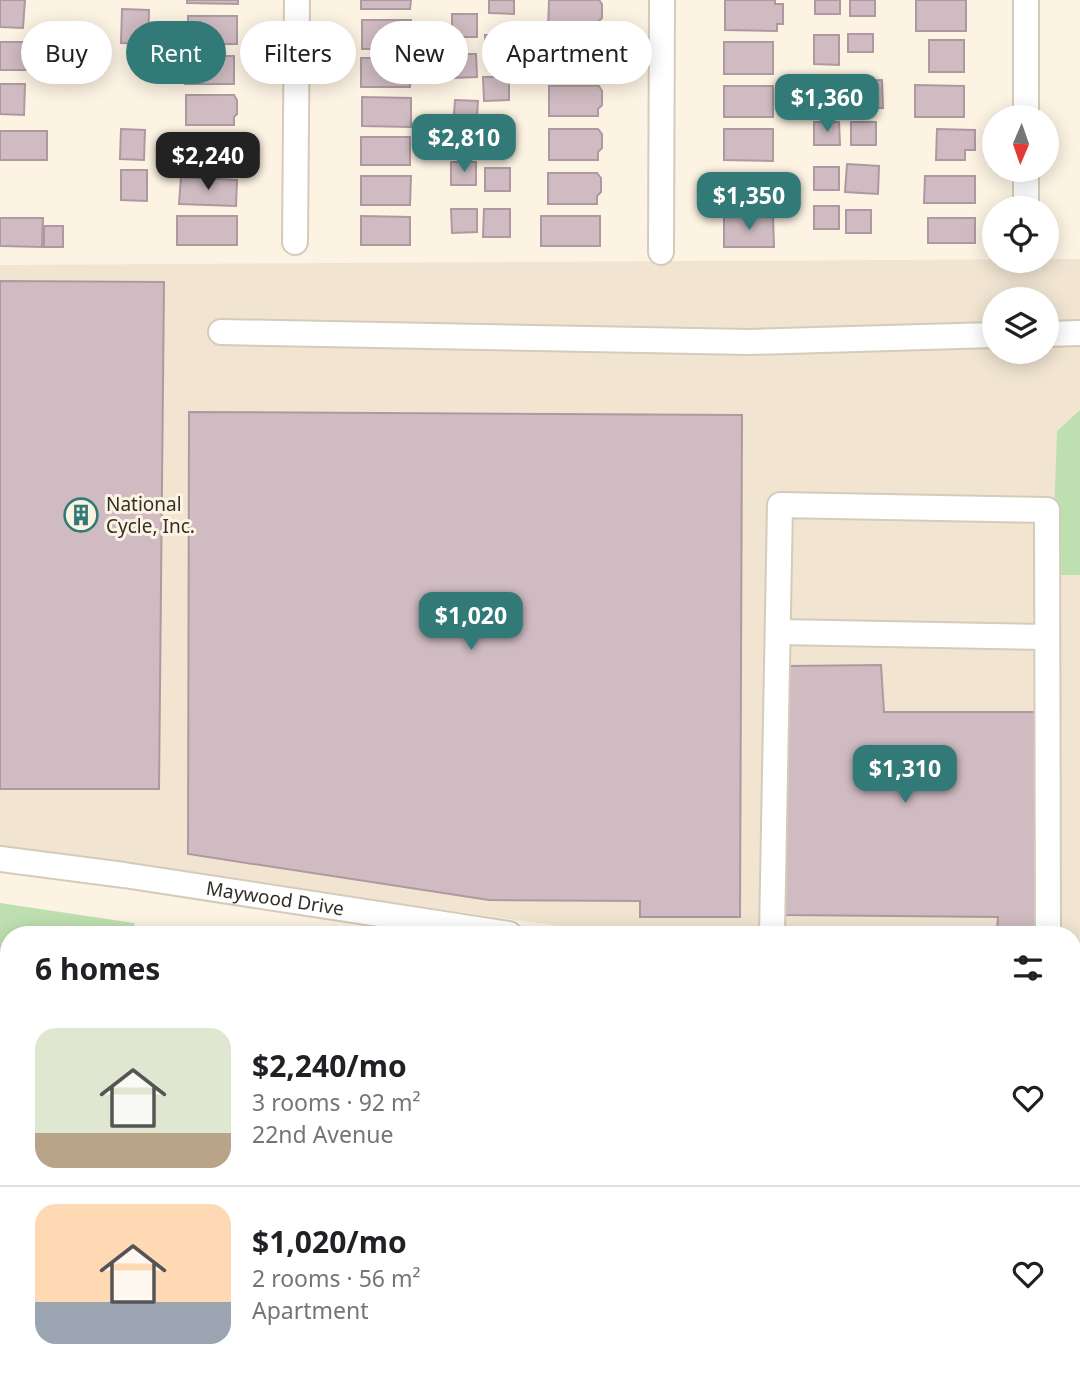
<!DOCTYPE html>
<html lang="en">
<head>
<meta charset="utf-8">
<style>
	:root { --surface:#fff; --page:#f6f6f6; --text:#202124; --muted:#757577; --line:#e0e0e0; --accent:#317a78 }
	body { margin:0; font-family:"Noto Sans",sans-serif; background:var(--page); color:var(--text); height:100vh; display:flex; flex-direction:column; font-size:26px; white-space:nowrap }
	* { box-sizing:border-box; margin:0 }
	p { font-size:23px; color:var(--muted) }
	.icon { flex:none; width:38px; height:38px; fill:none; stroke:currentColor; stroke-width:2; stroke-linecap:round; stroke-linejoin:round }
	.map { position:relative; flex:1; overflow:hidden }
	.drawer { position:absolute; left:0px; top:926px; width:1082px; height:450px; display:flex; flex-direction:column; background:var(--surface); border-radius:28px 28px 0 0; box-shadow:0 4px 18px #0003 }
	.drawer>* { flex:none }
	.hud { position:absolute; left:21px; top:21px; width:700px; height:63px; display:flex; gap:14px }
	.needle { width:46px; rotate:182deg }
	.fabs { position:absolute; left:982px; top:105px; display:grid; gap:14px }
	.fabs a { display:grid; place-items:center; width:77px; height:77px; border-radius:50%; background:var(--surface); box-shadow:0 4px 18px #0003; font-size:35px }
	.price { position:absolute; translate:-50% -60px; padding:0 16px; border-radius:14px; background:var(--accent); color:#fff; font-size:23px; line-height:46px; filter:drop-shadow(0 2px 4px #0008) }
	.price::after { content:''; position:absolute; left:50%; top:42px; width:21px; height:16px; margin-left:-10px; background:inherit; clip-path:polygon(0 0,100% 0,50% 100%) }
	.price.selected { background:#222; color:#fff }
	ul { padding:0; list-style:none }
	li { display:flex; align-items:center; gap:21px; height:175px; padding:0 35px }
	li+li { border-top:2px solid var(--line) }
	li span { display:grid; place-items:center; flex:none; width:196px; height:140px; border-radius:21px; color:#555 }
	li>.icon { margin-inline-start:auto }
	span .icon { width:84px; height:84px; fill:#fffc; stroke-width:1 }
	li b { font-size:30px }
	h2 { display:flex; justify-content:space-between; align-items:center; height:84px; padding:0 35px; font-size:30px }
	.chip { padding:0 24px; border-radius:32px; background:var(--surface); box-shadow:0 4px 18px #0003; font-size:24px; line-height:63px }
	.chip.selected { background:var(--accent); color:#fff }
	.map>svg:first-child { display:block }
</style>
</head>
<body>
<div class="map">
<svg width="1080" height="1375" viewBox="0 0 1080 1375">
	<rect width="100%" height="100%" fill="#fdf3e3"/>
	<path fill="#f1e5d2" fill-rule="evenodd" d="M1047,259H1080V1000L1073,999V934H617L0,847V265ZM994,299H1046V352H994Z"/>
	<path fill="#bee0b0" d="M1080,410V575H1052L1057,431Z
		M0,903L134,923L137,934H9V1004L0,1003Z"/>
	<path fill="#cfbbc1" stroke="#ad999f" stroke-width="2" d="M0,0H25L23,28L0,27Z
		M187,0H238V4L187,3Z
		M361,0H411L410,9H361Z
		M489,0H514V14L489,13Z
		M549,0H599L602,4V18L598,22V30H548Z
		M725,0H775V4H783V24H777V31L725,30Z
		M815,0H840V14H815Z
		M850,0H875V16H850Z
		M916,0H966V31H916Z
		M122,9L149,10L148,44L121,43Z
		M452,14H477V37H452Z
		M188,16H237V44H188Z
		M362,20H411V49H362Z
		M848,34H873V52H848Z
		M485,35H511V58H486Z
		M814,35H839V65L814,64Z
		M929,40H964V72H929Z
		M0,42H39V70H0Z
		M535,42H602V73H549V68H535Z
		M724,42H773V74H724Z
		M451,54H476L477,77L451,78Z
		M185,56H234V84H185Z
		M361,58H410V87H361Z
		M483,77H509V100L484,101Z
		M810,80H838V107H811Z
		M882,80L883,108H858V81Z
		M0,84H25L24,115L0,114Z
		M915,85L964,86V117H915Z
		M549,86H599L602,91V105L598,109V116H549Z
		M724,86H773V117H724Z
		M186,95H234L237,100V114L234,117V125H186Z
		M362,97L411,98V127L362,126Z
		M455,100L478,101L477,117L454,115Z
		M814,122H839L840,145H814Z
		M851,122H876V145H851Z
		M484,123H509V146H484Z
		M121,129L145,130L144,160L120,159Z
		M549,129H598L602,134V148L598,152V160H549Z
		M724,129H773V161L724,160Z
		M937,129L975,130V150H965V160H936Z
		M0,131H47V160H0Z
		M185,136H233V166H185Z
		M361,137H410V165H361Z
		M451,162H476V185H451Z
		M847,164L879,166L878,194L845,192Z
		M814,167H839V190H814Z
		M485,168H510V191H485Z
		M121,170H147V201L121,200Z
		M548,173H597L601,178V192L597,196V204H548Z
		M724,173H773V205L724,204Z
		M361,176H411L410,205H361Z
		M925,176H975V203H924Z
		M181,177L237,180L236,206L179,204Z
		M814,206H839V229H814Z
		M451,209H477V232L452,233Z
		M484,209H510V237H483Z
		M846,210H871V233H846Z
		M177,216H237V245H177Z
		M361,216L410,217V245H361Z
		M541,216H600V246H541Z
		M724,216H773L774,247H724Z
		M0,218H43L42,247L0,246Z
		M928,218H975V243H928Z
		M44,226H63V247H44Z
		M0,281L164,282L159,789H0Z
		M189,412L742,415L740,917H640V901L489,900L188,854Z
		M881,665L884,712H1036L1035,930L997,931L998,917L785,915V666Z
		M0,1116L9,1117V1187H0Z
		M27,1367H86V1372H27Z
		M200,1367H331L341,1375H199Z
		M884,1367H918L917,1375H883Z"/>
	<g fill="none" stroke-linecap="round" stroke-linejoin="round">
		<defs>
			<g id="minor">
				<path d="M1026,0V117"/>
				<path d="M1026,170V208"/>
				<path d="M295,242L297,0"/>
				<path d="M661,252L662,0"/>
				<path d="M221,332L749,342L994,335"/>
				<path d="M1046,334L1080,333"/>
				<path d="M779,632L1047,637"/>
				<path id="s1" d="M0,859L124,875L509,934"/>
				<path d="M772,934L780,505L1047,510L1048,934"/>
				<path d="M1073,1018L1080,1019"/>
				<path d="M1073,1198L1080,1199"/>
				<path d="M0,1212L9,1219"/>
				<path d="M1073,1244L1080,1245"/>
				<path d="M1073,1351L1080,1352"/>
				<path d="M836,1375L837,1367"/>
				<path d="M1043,1375L1045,1367"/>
			</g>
			<path id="major" d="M0,1260H9
				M401,1367L411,1375"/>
		</defs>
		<use href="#minor" stroke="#d5cbbb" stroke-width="28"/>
		<use href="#major" stroke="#d5cbbb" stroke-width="33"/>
		<path stroke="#b9b1a5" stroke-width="4.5" stroke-dasharray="3.5 3.5" stroke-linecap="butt" d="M0,981L9,982
			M1073,1146L1080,1147"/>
		<use href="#minor" stroke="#fff" stroke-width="24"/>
		<use href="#major" stroke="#fff" stroke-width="30"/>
	</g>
	<defs>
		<symbol id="building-ring" viewBox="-11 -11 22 22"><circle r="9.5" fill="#fdf3e3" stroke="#317a78" stroke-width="1.5"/><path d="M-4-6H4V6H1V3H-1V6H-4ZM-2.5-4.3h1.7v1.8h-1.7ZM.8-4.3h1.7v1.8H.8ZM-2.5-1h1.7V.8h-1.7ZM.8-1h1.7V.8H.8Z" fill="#317a78"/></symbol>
	</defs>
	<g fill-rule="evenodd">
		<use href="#building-ring" x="62" y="496" width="38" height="38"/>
	</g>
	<g text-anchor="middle" stroke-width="6" stroke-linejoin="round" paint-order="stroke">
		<g font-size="19" fill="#332f29" stroke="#fdf3e3" text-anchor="start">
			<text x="106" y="511">National<tspan x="106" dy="22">Cycle, Inc.</tspan></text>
		</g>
		<g font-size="19" fill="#332f29" stroke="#fdf3e3">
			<text dy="7" stroke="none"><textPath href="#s1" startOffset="278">Maywood Drive</textPath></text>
		</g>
	</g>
</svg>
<div class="fabs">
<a><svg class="needle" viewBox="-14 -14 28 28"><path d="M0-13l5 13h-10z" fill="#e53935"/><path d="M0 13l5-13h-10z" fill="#757577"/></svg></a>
<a><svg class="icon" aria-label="locate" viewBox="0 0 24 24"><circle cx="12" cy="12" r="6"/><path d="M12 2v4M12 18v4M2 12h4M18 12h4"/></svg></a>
<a><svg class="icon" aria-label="layers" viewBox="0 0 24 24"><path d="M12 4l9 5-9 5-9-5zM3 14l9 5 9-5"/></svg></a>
</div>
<b class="price" style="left:827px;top:134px">$1,360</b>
<b class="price" style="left:464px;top:174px">$2,810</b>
<b class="price selected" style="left:208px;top:192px">$2,240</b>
<b class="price" style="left:749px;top:232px">$1,350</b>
<b class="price" style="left:471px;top:652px">$1,020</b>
<b class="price" style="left:905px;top:805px">$1,310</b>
<div class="hud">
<a class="chip">Buy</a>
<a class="chip selected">Rent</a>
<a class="chip">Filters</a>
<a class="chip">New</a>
<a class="chip">Apartment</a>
</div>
<section class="drawer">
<h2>6 homes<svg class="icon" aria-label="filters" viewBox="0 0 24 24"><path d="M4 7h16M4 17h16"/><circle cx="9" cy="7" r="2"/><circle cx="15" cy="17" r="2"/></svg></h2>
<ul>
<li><span style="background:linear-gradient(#dfe7d0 75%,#b9a48a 0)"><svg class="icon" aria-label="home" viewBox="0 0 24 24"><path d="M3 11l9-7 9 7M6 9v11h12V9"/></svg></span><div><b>$2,240/mo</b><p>3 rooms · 92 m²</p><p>22nd Avenue</p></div><svg class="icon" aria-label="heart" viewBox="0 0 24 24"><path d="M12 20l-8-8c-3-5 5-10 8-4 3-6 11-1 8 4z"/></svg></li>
<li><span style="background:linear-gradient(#ffd9b3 70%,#9aa5b1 0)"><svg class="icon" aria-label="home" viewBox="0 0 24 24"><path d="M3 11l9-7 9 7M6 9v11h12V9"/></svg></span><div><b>$1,020/mo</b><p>2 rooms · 56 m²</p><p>Apartment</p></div><svg class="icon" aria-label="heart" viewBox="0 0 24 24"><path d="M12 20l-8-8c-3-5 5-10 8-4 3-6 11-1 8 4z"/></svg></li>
</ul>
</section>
</div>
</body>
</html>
